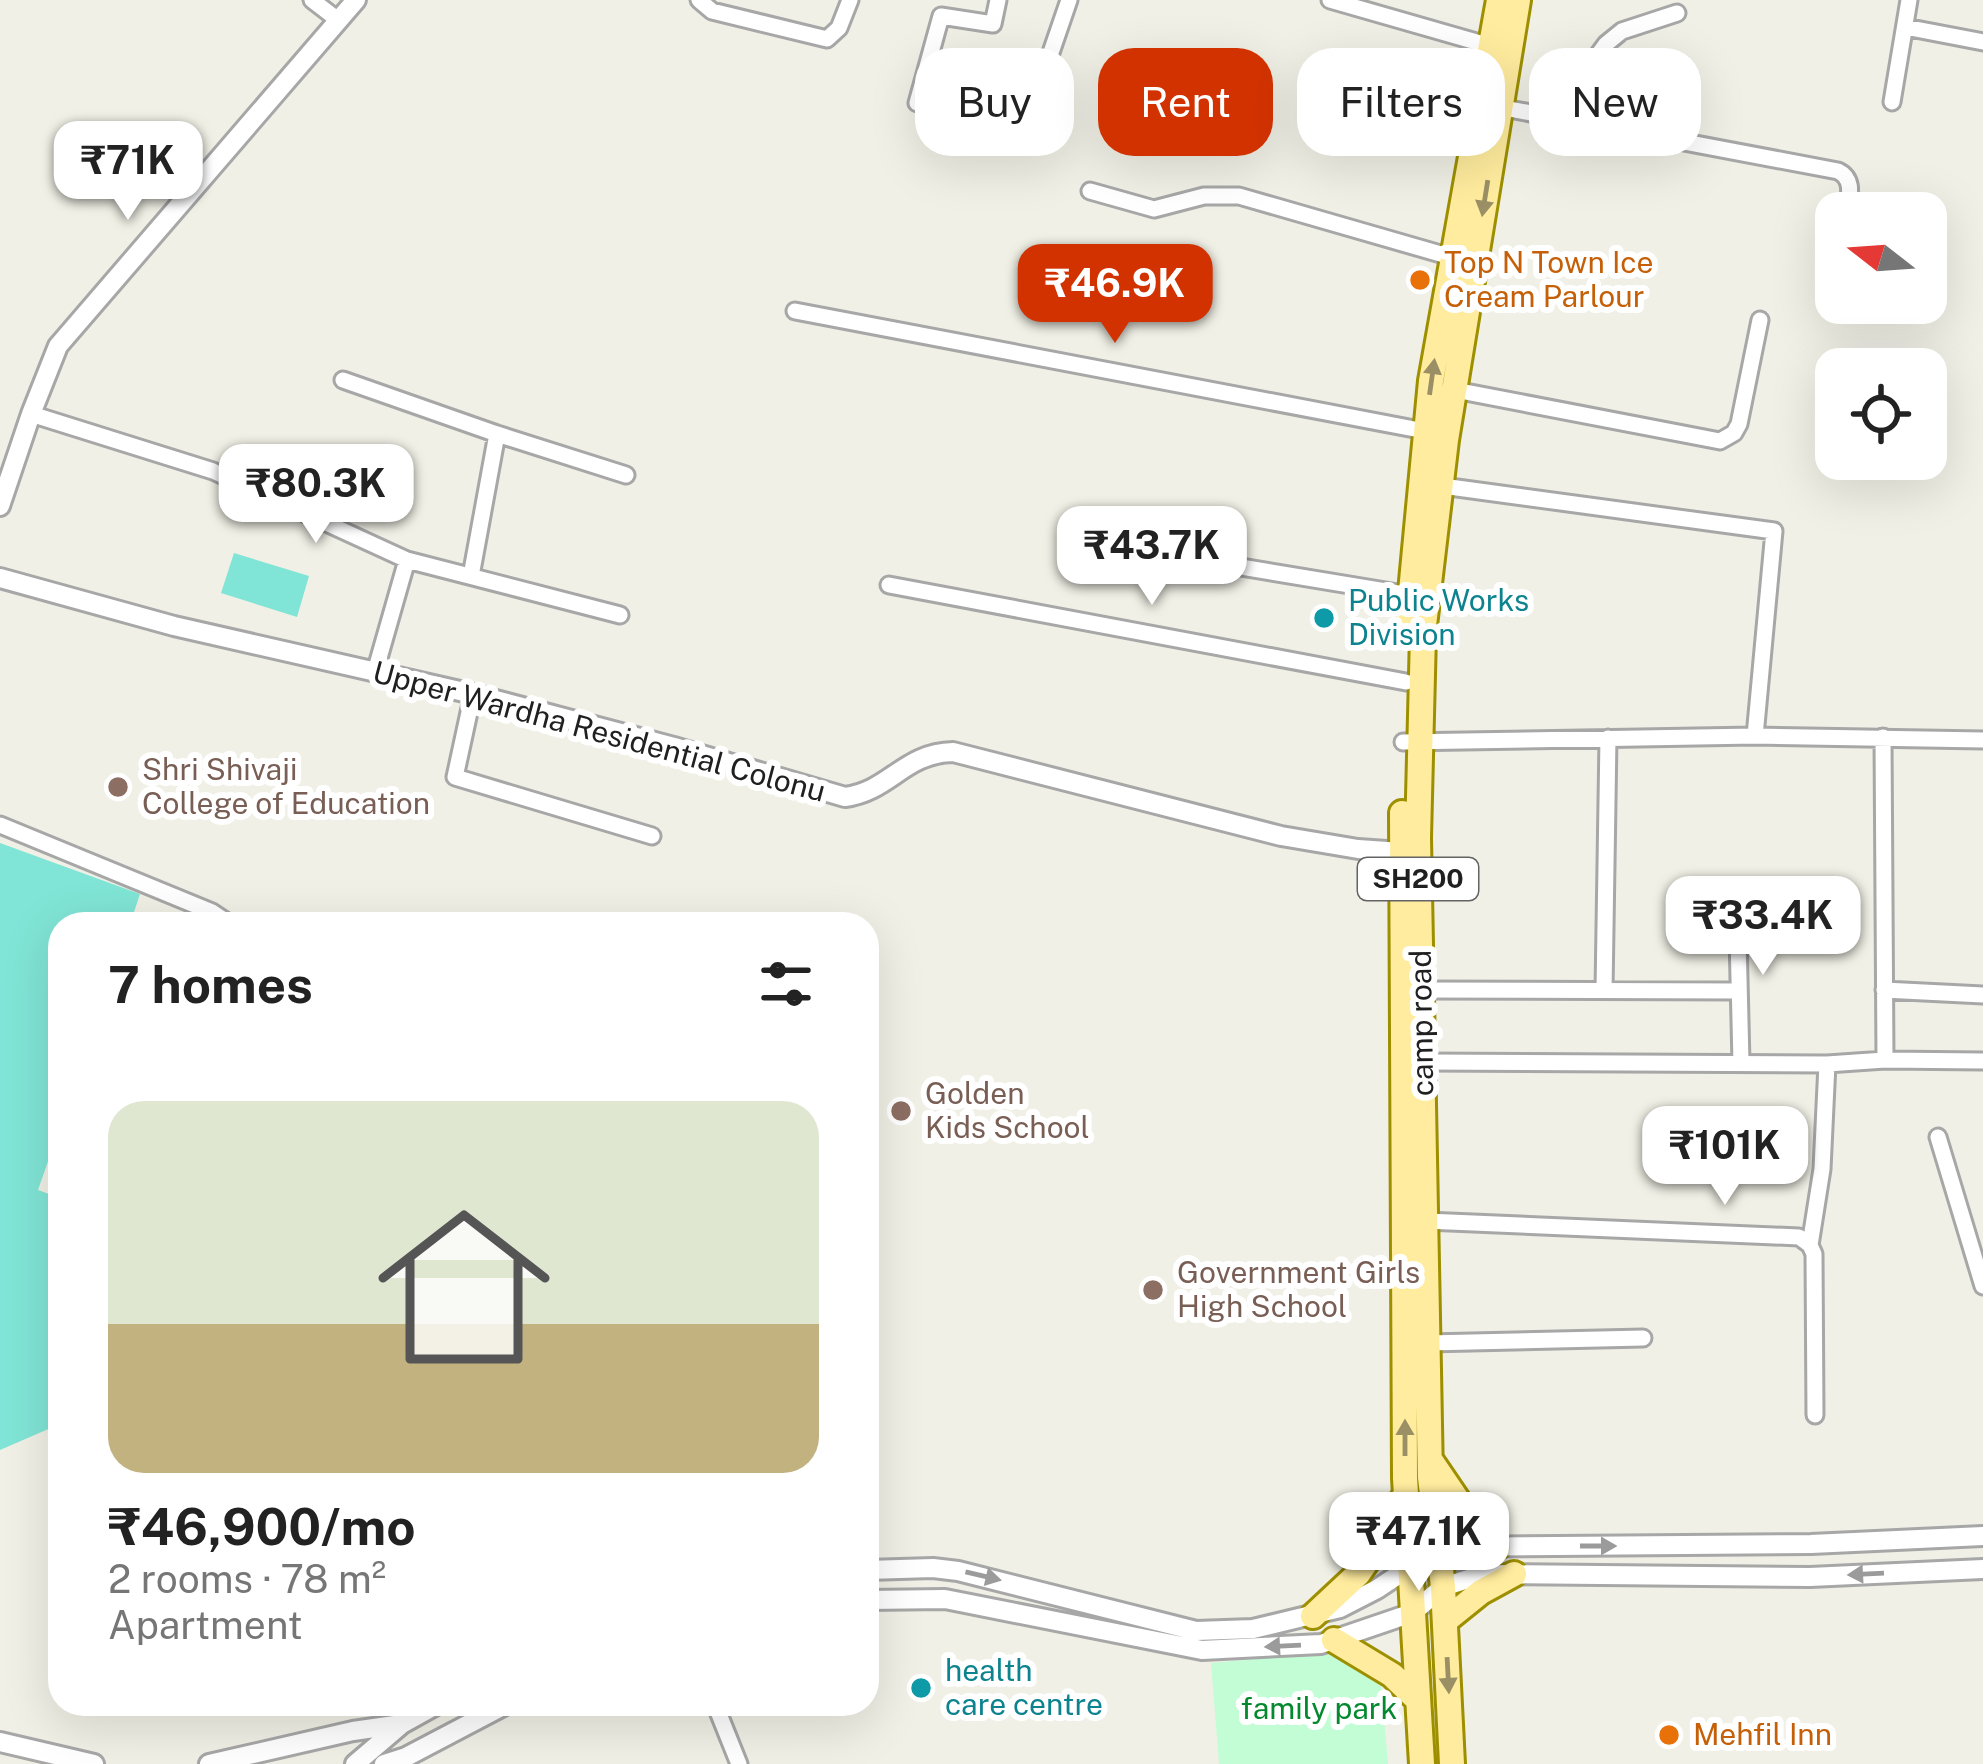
<!DOCTYPE html>
<html lang="en">
<head>
<meta charset="utf-8">
<style>
	:root { --surface:#fff; --page:#f2f2f2; --text:#222; --muted:#767676; --accent:#d13200 }
	body { margin:0; font-family:"Public Sans",sans-serif; background:var(--page); color:var(--text); height:100vh; display:flex; flex-direction:column; font-size:45px; white-space:nowrap }
	* { box-sizing:border-box; margin:0 }
	p { font-size:39px; color:var(--muted) }
	.icon { flex:none; width:66px; height:66px; fill:none; stroke:currentColor; stroke-width:2; stroke-linecap:round; stroke-linejoin:round }
	.map { position:relative; flex:1; overflow:hidden }
	.drawer { position:absolute; left:48px; top:912px; width:831px; height:804px; display:flex; flex-direction:column; background:var(--surface); border-radius:36px; box-shadow:0 12px 48px #0002 }
	.drawer>* { flex:none }
	.guide { position:absolute; left:915px; top:48px; width:888px; height:108px; display:flex; gap:24px }
	.needle { width:78px; rotate:287deg }
	.fabs { position:absolute; left:1815px; top:192px; display:grid; gap:24px }
	.fabs a { display:grid; place-items:center; width:132px; height:132px; border-radius:24px; background:var(--surface); box-shadow:0 12px 48px #0002; font-size:60px }
	.price { position:absolute; translate:-50% -102px; padding:0 27px; border-radius:24px; background:#fff; color:#222; font-size:39px; line-height:78px; filter:drop-shadow(0 3px 6px #0008) }
	.price::after { content:''; position:absolute; left:50%; top:72px; width:36px; height:27px; margin-left:-18px; background:inherit; clip-path:polygon(0 0,100% 0,50% 100%) }
	.price.selected { background:var(--accent); color:#fff }
	ul { padding:0; list-style:none }
	li { display:grid; align-content:center; gap:24px; height:636px; padding:0 60px }
	li span { display:grid; place-items:center; height:372px; border-radius:36px; color:#555 }
	li>.icon { margin-inline-start:auto }
	span .icon { width:216px; height:216px; fill:#fffc; stroke-width:1 }
	li b { font-size:51px }
	h2 { display:flex; justify-content:space-between; align-items:center; height:144px; padding:0 60px; font-size:51px }
	.chip { padding:0 42px; border-radius:36px; background:var(--surface); box-shadow:0 12px 48px #0002; font-size:42px; line-height:108px }
	.chip.selected { background:var(--accent); color:#fff }
	.map>svg:first-child { display:block }
</style>
</head>
<body>
<div class="map">
<svg width="1983" height="1764" viewBox="0 0 1983 1764">
	<rect width="100%" height="100%" fill="#f1f0e6"/>
	<path fill="#c2fdd5" d="M1378,1648L1388,1764H1219L1211,1663Z"/>
	<path fill="#80e5d6" d="M234,553L309,576L297,617L221,593Z
		M0,843L140,894L130,924H60V1127L38,1190L60,1198V1424L0,1450Z"/>
	<g fill="none" stroke-linecap="round" stroke-linejoin="round">
		<defs>
			<path id="minor" d="M312,0L338,20
				M699,0L712,11L827,39L839,28L850,0
				M1330,0L1494,47
				M1905,27L1983,42
				M1045,70L1069,0
				M1892,102L1909,0
				M917,103L941,16L993,24L998,0
				M1499,107L1838,171C1855,179 1849,197 1847,213
				M1552,118L1606,44L1622,31L1677,13
				M1090,191L1154,209L1204,196H1239L1451,257
				M795,311L1425,431
				M343,380L497,434L626,475
				M1455,390L1720,441L1734,433L1739,424L1760,320
				M31,414L213,471L407,560L620,615
				M1435,485L1774,531L1755,736
				M1078,540L1410,595
				M471,576L497,434
				M889,585L1406,682
				M375,672L407,560
				M473,694L455,777L652,836
				M1883,737L1885,1060
				M1403,742L1755,736L1983,740
				M0,825L212,912L230,924
				M1737,894L1741,1063
				M1421,990L1737,991
				M1884,990L1983,995
				M1604,991L1608,738
				M1423,1062L1827,1064L1885,1060L1983,1061
				M1938,1137L1983,1286
				M1426,1221L1799,1237L1810,1245L1814,1254L1815,1415
				M1810,1245L1822,1169L1827,1064
				M1428,1343L1643,1338
				M715,1704L739,1764"/>
			<path id="tertiary" d="M0,506L31,414L58,346L356,0
				M0,578L174,626L473,694L674,747L845,797C890,791 904,753 953,752L1281,836L1358,849L1401,852
				M867,1570L933,1568L958,1571L1196,1631L1253,1629L1340,1608L1377,1589L1440,1547L1811,1544L1983,1536
				M867,1600L945,1599L1202,1650L1321,1644L1412,1613L1443,1587L1484,1574L1810,1577L1983,1569
				M0,1742L94,1764
				M209,1764L353,1731L402,1724
				M355,1764L402,1724L438,1704
				M384,1764L406,1757L507,1704"/>
			<path id="primary" d="M1407,634L1431,381L1499,0
				M1402,813L1405,1478L1422,1764
				M1431,1461L1471,1520L1498,1546
				M1313,1616L1358,1574L1374,1551L1405,1495
				M1445,1621L1481,1592L1514,1574
				M1334,1640L1392,1675L1418,1700
				M1452,1764L1443,1587L1430,1477L1418,838L1423,634L1446,440L1518,0"/>
		</defs>
		<use href="#minor" stroke="#a7a7a7" stroke-width="21"/>
		<use href="#tertiary" stroke="#a7a7a7" stroke-width="24"/>
		<use href="#primary" stroke="#9d8f00" stroke-width="30"/>
		<use href="#minor" stroke="#fff" stroke-width="15"/>
		<use href="#tertiary" stroke="#fff" stroke-width="18"/>
		<use href="#primary" stroke="#ffec9e" stroke-width="24"/>
	</g>
	<defs><path id="oneway-solid" d="M-6-.8H1V-3.2L6.5 0L1 3.2V.8H-6Z" transform="scale(3)"/></defs>
	<g fill="#9b9065">
		<use href="#oneway-solid" transform="translate(1485 198) rotate(99)"/>
		<use href="#oneway-solid" transform="translate(1432 377) rotate(-82)"/>
		<use href="#oneway-solid" transform="translate(1405 1438) rotate(-90)"/>
		<use href="#oneway-solid" transform="translate(1448 1675) rotate(87)"/>
	</g>
	<g fill="#9b9b9b">
		<use href="#oneway-solid" transform="translate(1598 1546)"/>
		<use href="#oneway-solid" transform="translate(1866 1574) rotate(177)"/>
		<use href="#oneway-solid" transform="translate(983 1576) rotate(13)"/>
		<use href="#oneway-solid" transform="translate(1283 1646) rotate(177)"/>
	</g>
	<g fill="#e8710a" stroke="#fff" stroke-width="4.5">
		<circle cx="1420" cy="280" r="12"/>
		<circle cx="1669" cy="1735" r="12"/>
	</g>
	<g fill="#0f9aa8" stroke="#fff" stroke-width="4.5">
		<circle cx="1324" cy="618" r="12"/>
		<circle cx="921" cy="1688" r="12"/>
	</g>
	<g fill="#8d6e63" stroke="#fff" stroke-width="4.5">
		<circle cx="118" cy="787" r="12"/>
		<circle cx="901" cy="1111" r="12"/>
		<circle cx="1153" cy="1290" r="12"/>
	</g>
	<g text-anchor="middle" stroke-width="12" stroke-linejoin="round" paint-order="stroke">
		<rect fill="#fff" stroke="#636363" stroke-width="3" x="1358" y="858" width="120" height="42" rx="9"/>
		<g font-size="27" font-weight="bold" fill="#202020">
			<text x="1418" y="888">SH200</text>
		</g>
		<g font-size="30" fill="#c56008" stroke="#fff" text-anchor="start">
			<text x="1444" y="273">Top N Town Ice<tspan x="1444" dy="34">Cream Parlour</tspan></text>
			<text x="1693" y="1745">Mehfil Inn</text>
		</g>
		<g font-size="30" fill="#0d838f" stroke="#fff" text-anchor="start">
			<text x="1348" y="611">Public Works<tspan x="1348" dy="34">Division</tspan></text>
			<text x="945" y="1681">health<tspan x="945" dy="34">care centre</tspan></text>
		</g>
		<g font-size="30" fill="#202020" stroke="#fff">
			<text transform="translate(599 732) rotate(15)" y="10">Upper Wardha Residential Colonu</text>
			<text transform="translate(1422 1023) rotate(-91)" y="10">camp road</text>
		</g>
		<g font-size="30" fill="#785e54" stroke="#fff" text-anchor="start">
			<text x="142" y="780">Shri Shivaji<tspan x="142" dy="34">College of Education</tspan></text>
			<text x="925" y="1104">Golden<tspan x="925" dy="34">Kids School</tspan></text>
			<text x="1177" y="1283">Government Girls<tspan x="1177" dy="34">High School</tspan></text>
		</g>
		<g font-size="30" fill="#04892f" stroke="#fff">
			<text x="1319" y="1719">family park</text>
		</g>
	</g>
</svg>
<div class="fabs">
<a><svg class="needle" viewBox="-14 -14 28 28"><path d="M0-13l5 13h-10z" fill="#e53935"/><path d="M0 13l5-13h-10z" fill="#767676"/></svg></a>
<a><svg class="icon" aria-label="locate" viewBox="0 0 24 24"><circle cx="12" cy="12" r="6"/><path d="M12 2v4M12 18v4M2 12h4M18 12h4"/></svg></a>
</div>
<b class="price" style="left:128px;top:223px">₹71K</b>
<b class="price selected" style="left:1115px;top:346px">₹46.9K</b>
<b class="price" style="left:316px;top:546px">₹80.3K</b>
<b class="price" style="left:1152px;top:608px">₹43.7K</b>
<b class="price" style="left:1763px;top:978px">₹33.4K</b>
<b class="price" style="left:1725px;top:1208px">₹101K</b>
<b class="price" style="left:1419px;top:1594px">₹47.1K</b>
<div class="guide">
<a class="chip">Buy</a>
<a class="chip selected">Rent</a>
<a class="chip">Filters</a>
<a class="chip">New</a>
</div>
<section class="drawer">
<h2>7 homes<svg class="icon" aria-label="filters" viewBox="0 0 24 24"><path d="M4 7h16M4 17h16"/><circle cx="9" cy="7" r="2"/><circle cx="15" cy="17" r="2"/></svg></h2>
<ul>
<li><span style="background:linear-gradient(#dfe7d0 60%,#c2b280 0)"><svg class="icon" aria-label="home" viewBox="0 0 24 24"><path d="M3 11l9-7 9 7M6 9v11h12V9"/></svg></span><div><b>₹46,900/mo</b><p>2 rooms · 78 m²</p><p>Apartment</p></div></li>
</ul>
</section>
</div>
</body>
</html>
